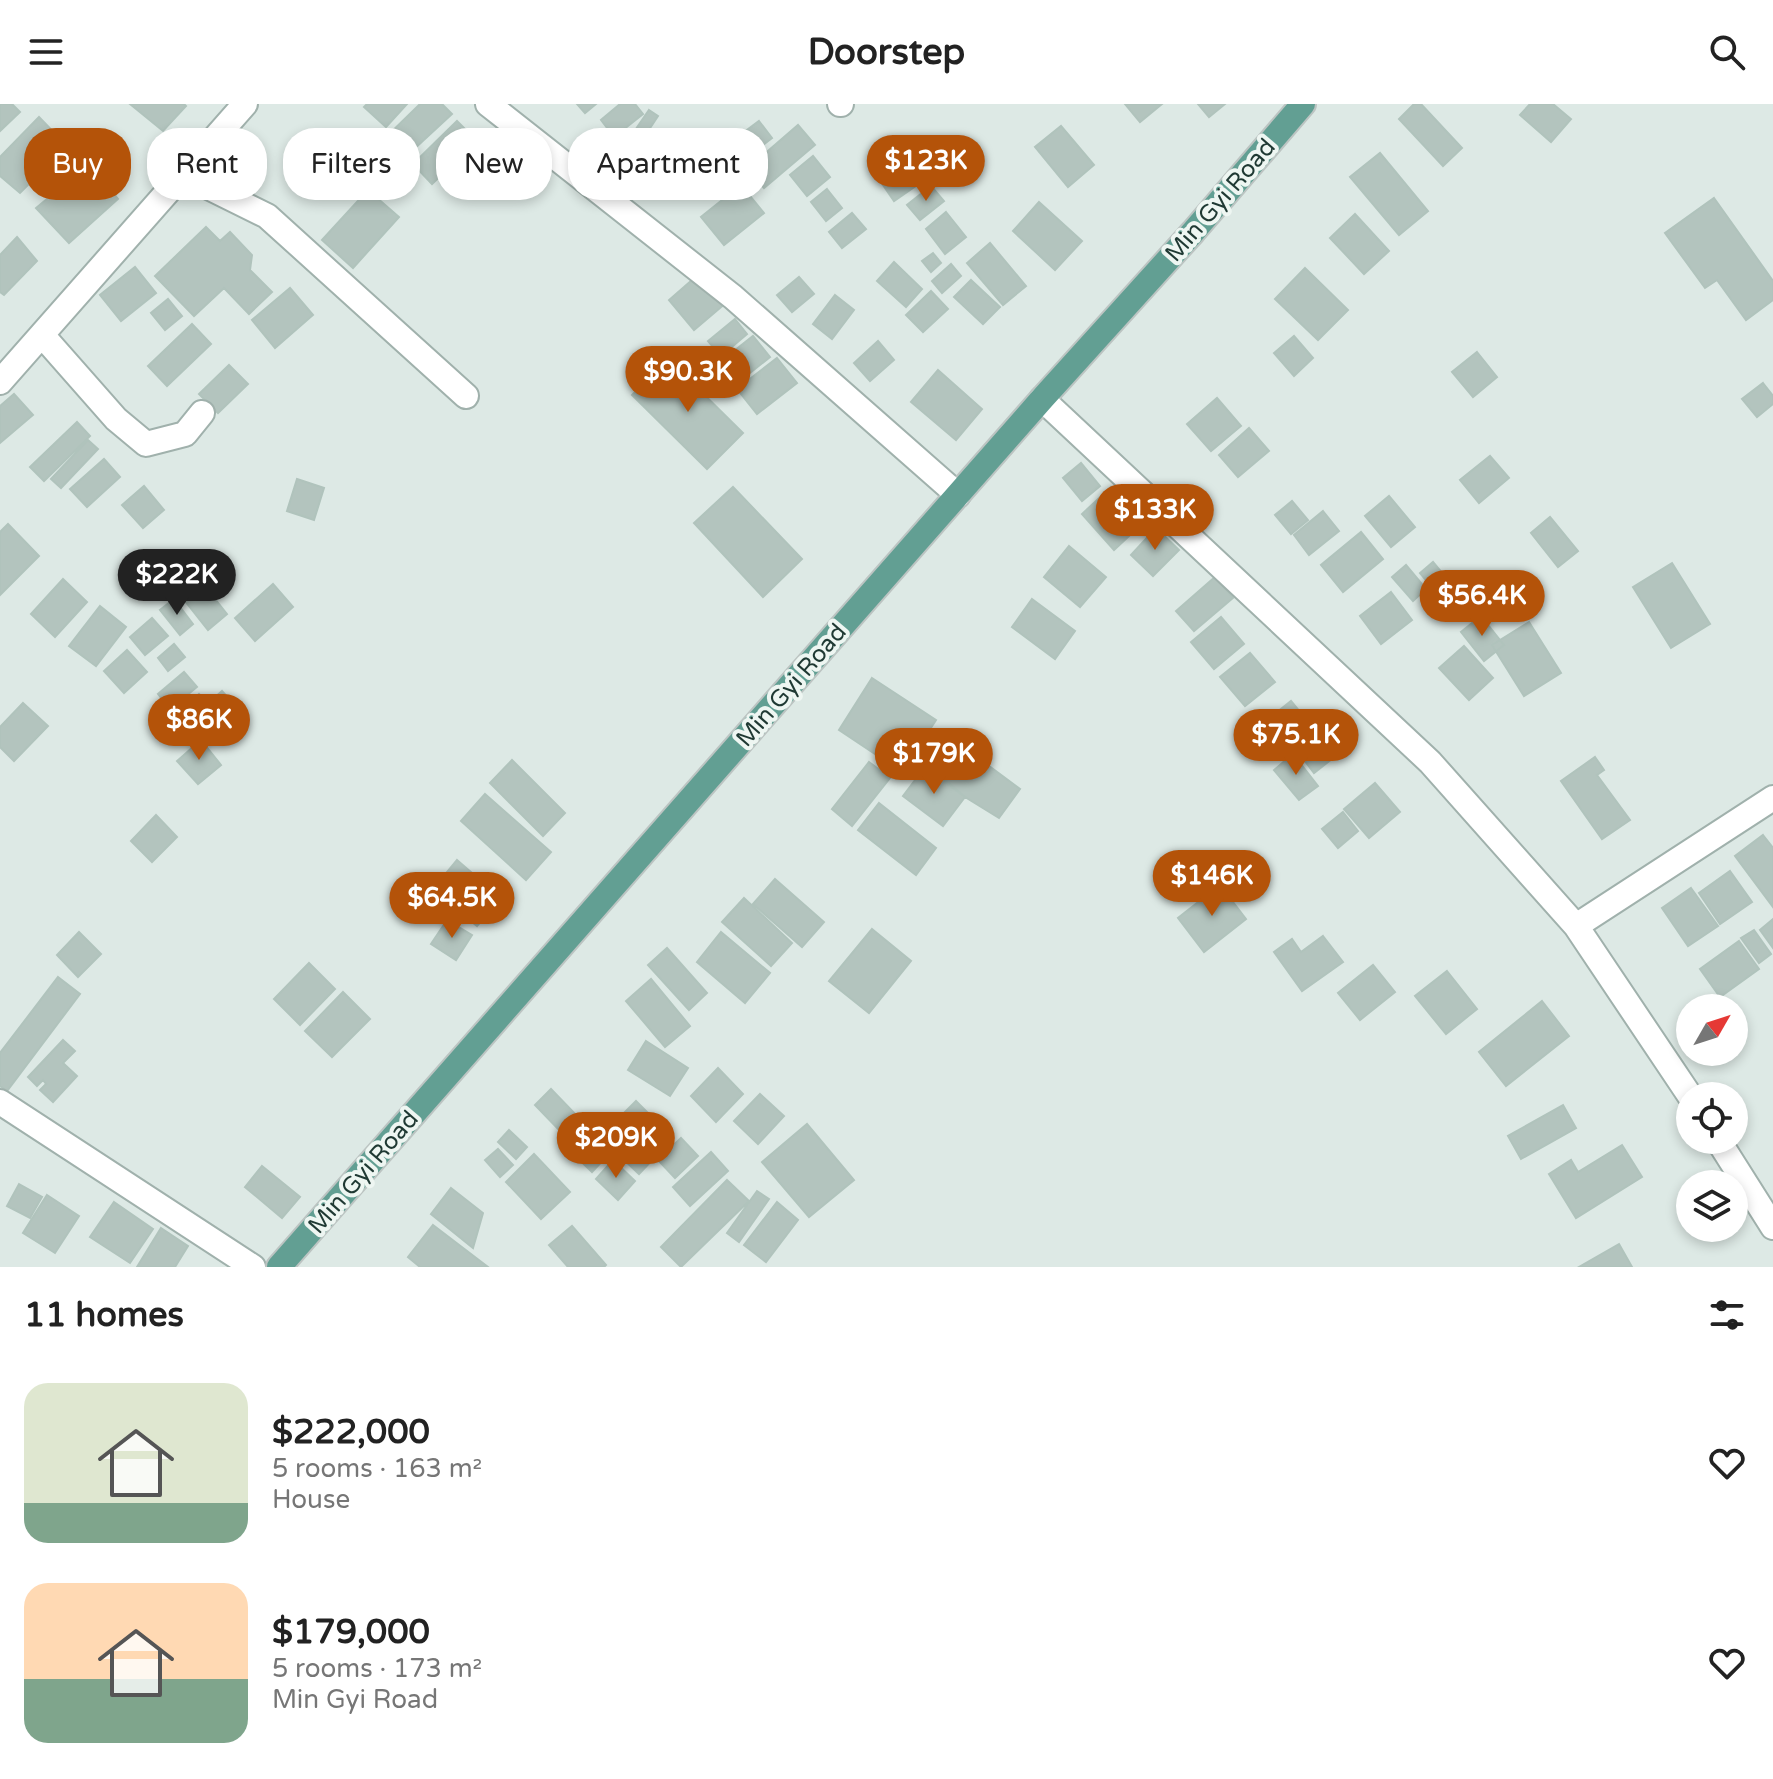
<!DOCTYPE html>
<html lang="en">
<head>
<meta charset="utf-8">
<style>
	:root { --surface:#fff; --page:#f2f2f2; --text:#222; --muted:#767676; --accent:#b45309 }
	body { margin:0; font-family:"Varela Round",sans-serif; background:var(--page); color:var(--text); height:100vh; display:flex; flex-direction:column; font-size:30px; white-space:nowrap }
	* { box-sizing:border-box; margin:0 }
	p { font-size:26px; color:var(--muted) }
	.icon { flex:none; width:44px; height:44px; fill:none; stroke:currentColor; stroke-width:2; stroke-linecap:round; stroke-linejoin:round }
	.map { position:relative; height:1163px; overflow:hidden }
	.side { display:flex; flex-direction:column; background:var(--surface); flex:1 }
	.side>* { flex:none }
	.banner { position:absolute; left:24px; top:24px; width:800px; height:72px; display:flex; gap:16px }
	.needle { width:52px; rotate:51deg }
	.fabs { position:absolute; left:1676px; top:890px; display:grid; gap:16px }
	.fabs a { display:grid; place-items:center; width:72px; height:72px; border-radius:50%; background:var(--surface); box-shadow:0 4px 12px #0003; font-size:40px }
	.price { position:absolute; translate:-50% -68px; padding:0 18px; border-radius:28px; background:var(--accent); color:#fff; font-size:26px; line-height:52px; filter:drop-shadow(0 2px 4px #0008) }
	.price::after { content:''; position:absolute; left:50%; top:48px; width:24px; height:18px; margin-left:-12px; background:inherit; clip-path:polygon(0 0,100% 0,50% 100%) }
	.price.selected { background:#222; color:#fff }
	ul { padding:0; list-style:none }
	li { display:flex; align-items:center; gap:24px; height:200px; padding:0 24px }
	li span { display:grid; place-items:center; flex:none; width:224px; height:160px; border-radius:24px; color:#555 }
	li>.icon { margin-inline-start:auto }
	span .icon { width:96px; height:96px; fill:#fffc; stroke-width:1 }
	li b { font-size:34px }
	h2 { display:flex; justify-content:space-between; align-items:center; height:96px; padding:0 24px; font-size:34px }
	.tag { padding:0 28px; border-radius:32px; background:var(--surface); box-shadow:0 4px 12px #0003; font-size:28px; line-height:72px }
	.tag.selected { background:var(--accent); color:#fff }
	header { display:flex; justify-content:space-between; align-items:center; height:104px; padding:0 24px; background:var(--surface); font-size:36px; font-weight:700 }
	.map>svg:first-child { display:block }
</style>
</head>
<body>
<header><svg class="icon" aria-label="menu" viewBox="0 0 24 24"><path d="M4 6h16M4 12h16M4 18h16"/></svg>Doorstep<svg class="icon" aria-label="search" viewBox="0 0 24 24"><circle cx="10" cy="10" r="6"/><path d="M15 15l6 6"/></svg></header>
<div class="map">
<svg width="1773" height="1163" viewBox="0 0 1773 1163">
	<rect width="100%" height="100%" fill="#dde9e5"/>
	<path fill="#b3c4be" stroke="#b0c3bc" stroke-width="2" d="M0,0H12L20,8L0,27Z
		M130,0H184L186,2L163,27Z
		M367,0H407L386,23L364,3Z
		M420,0H442L452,10L400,58L381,38Z
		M577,0H596L585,9Z
		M620,0H635L643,10L614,33L601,16Z
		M1125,0H1162L1140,18Z
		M1198,0H1225L1209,13Z
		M1414,0H1421L1462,44L1443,62L1399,15Z
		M1530,0H1553L1571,15L1551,38L1520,11Z
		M649,6L658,12L635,47L625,41Z
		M39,13L67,42L20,89L0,72V53Z
		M457,17L477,37L432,80L413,60Z
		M759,17L772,34L749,52L735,35Z
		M798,21L815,41L764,84L747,65Z
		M1061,22L1094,61L1068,83L1035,43Z
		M682,28L711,42L702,59L673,45Z
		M898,42L923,77L894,97L870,62Z
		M1380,49L1428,107L1399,131L1350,73Z
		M813,52L830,73L807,92L790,71Z
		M89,60L118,95L69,139L36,104Z
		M741,81L764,109L724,141L701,113Z
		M931,82L944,97L920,116L907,101Z
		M827,85L842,104L826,117L811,98Z
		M368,86L399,113L353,164L322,136Z
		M1714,94L1773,177V196L1746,216L1717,176L1705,184L1665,129Z
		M1039,98L1082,137L1055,166L1013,127Z
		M946,108L966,133L945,150L926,125Z
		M852,109L866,125L842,144L829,128Z
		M1355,110L1389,147L1364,170L1330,134Z
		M206,123L220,137L230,128L252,151L250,166L272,188L249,210L224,184L194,212L155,172Z
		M17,133L37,157L4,191L0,188V151Z
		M990,139L1026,182L1003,201L967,159Z
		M933,149L941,159L931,168L922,157Z
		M894,158L922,185L906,203L877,177Z
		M951,160L961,172L942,189L932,177Z
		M135,163L156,189L121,217L100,191Z
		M707,163L733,193L694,226L669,196Z
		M1305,164L1348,206L1318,236L1275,195Z
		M799,173L814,190L792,208L777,191Z
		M971,176L1000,203L983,220L954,193Z
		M290,184L313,211L275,244L252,216Z
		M931,187L948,205L923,228L906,211Z
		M835,191L854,206L832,235L813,220Z
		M168,195L182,212L165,226L151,209Z
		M735,215L747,230L721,252L708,237Z
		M192,220L211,240L167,282L148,262Z
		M753,232L770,253L736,280L719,259Z
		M1294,232L1313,254L1294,272L1274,249Z
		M878,237L894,256L870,277L854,259Z
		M1477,248L1497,273L1473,293L1452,268Z
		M777,254L797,279L757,310L737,285Z
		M668,255L743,329L707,365L632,291Z
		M229,261L248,280L218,309L199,290Z
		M938,266L982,305L956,336L911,298Z
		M1763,279L1773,292V300L1757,313L1742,295Z
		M14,290L33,311L0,339V302Z
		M1217,294L1241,322L1211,347L1187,320Z
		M77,318L90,332L44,377L30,363Z
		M1249,324L1269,347L1238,373L1219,351Z
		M88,336L98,345L61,384L51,375Z
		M1490,352L1509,374L1479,399L1460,376Z
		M104,355L120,373L87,403L70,385Z
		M1081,359L1100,382L1082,397L1063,374Z
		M297,375L324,384L314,416L287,407Z
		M144,382L164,406L143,424L122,401Z
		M733,383L802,455L763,493L694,419Z
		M1111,383L1143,419L1114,446L1082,410Z
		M1389,392L1415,423L1391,443L1365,412Z
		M1292,397L1308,416L1291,430L1275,411Z
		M1323,407L1339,427L1309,451L1294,431Z
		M1550,413L1578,447L1558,463L1531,429Z
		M8,420L39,452L0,491V428Z
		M1156,424L1179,446L1153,472L1131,451Z
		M1361,428L1383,455L1343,488L1321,461Z
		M1069,442L1106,473L1080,503L1044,473Z
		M1433,458L1457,487L1444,498L1420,469Z
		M1672,459L1710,520L1671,544L1633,483Z
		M1406,461L1426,485L1413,497L1392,473Z
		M196,471L227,510L208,526L177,487Z
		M1215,473L1233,494L1194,527L1176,507Z
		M63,475L87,498L55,533L31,510Z
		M273,480L293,503L255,537L235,514Z
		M1391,488L1412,516L1381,540L1360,512Z
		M174,495L193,520L180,531L160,506Z
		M1032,495L1075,527L1055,555L1012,523Z
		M100,502L126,523L96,562L69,542Z
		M1481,512L1504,541L1484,557L1461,528Z
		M1221,513L1244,540L1214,565L1191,538Z
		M152,514L168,532L145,551L130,533Z
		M1529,518L1561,569L1524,592L1492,541Z
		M174,540L185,553L168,567L158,554Z
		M1464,542L1493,574L1469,596L1439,564Z
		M127,546L147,568L124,589L104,567Z
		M1250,549L1275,578L1245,602L1220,573Z
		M184,568L197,583L170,605L158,590Z
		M872,574L936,616L902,668L839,626Z
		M222,587L231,597L221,606L212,596Z
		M199,590L214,605L196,623L181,608Z
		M1291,597L1310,620L1271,652L1252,628Z
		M23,599L48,622L14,657L0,643V623Z
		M946,630L1020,685L999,714L965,693L925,658Z
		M1320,630L1337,651L1314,669L1298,648Z
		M201,636L221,661L198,680L177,657Z
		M1293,650L1318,682L1299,696L1274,666Z
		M1595,653L1604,666L1597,671L1630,716L1602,735L1561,677Z
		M512,656L565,709L543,732L490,679Z
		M869,658L890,674L852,722L832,705Z
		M925,663L965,693L943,722L903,692Z
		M1375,679L1400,708L1369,734L1344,705Z
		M485,690L551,748L526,776L461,717Z
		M879,699L936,744L916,771L858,726Z
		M1343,708L1358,727L1338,744L1322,725Z
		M156,711L177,733L152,758L131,737Z
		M1763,731L1773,744V803L1735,752Z
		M457,756L501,794L477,822L433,785Z
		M1730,767L1752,798L1720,820L1699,789Z
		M775,775L824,818L802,843L753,800Z
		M1220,781L1246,815L1204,848L1178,814Z
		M1691,784L1718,822L1688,842L1662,804Z
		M744,794L792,839L771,862L722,818Z
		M1773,815V844L1760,826Z
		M447,816L472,831L456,856L431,840Z
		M872,825L911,857L869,909L829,877Z
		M1754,826L1771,850L1759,859L1741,834Z
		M79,828L101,850L78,873L57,851Z
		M721,828L770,869L745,899L697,858Z
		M1323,832L1343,858L1302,887L1274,848L1292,835L1301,848Z
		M1739,837L1759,865L1720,893L1700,865Z
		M667,844L707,889L689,906L648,861Z
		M309,859L335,885L300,921L274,895Z
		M1373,861L1395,888L1360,916L1338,889Z
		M1447,867L1477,905L1446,930L1415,892Z
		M58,873L80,890L7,987L0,982V949Z
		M651,875L690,922L665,943L626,897Z
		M343,888L370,915L332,953L305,927Z
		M1542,897L1569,932L1506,982L1479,948Z
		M63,936L75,947L63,959L77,972L53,998L40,986L46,980L43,976L37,982L28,973Z
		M646,937L688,964L670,992L628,966Z
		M718,964L743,990L716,1018L691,992Z
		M551,985L579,1014L563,1030L535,1001Z
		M760,990L784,1012L758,1040L734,1017Z
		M636,997L650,1011L615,1046L601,1032Z
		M1563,1001L1576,1024L1521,1055L1508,1032Z
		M654,1019L672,1035L639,1070L622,1054Z
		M807,1020L854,1076L809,1113L762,1058Z
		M578,1022L608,1051L592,1068L562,1039Z
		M509,1026L527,1043L516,1055L498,1038Z
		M681,1034L698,1052L675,1074L658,1056Z
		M1622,1041L1642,1073L1576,1114L1549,1070L1571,1056L1578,1068Z
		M498,1045L513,1061L500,1073L485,1056Z
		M711,1048L728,1067L690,1102L673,1083Z
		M534,1050L570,1088L541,1115L506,1078Z
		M613,1056L635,1077L618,1096L596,1075Z
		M262,1062L300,1093L282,1114L245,1083Z
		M727,1076L749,1097L681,1163L661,1143Z
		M19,1080L42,1093L30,1114L7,1102Z
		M451,1084L483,1109L473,1144L431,1110Z
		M757,1087L769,1095L739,1138L727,1129Z
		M47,1091L79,1112L55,1149L23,1129Z
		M114,1098L153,1125L130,1159L90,1133Z
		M777,1098L798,1116L766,1158L744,1141Z
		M433,1121L488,1163H420L408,1153Z
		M572,1122L606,1161L604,1163H568L549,1141Z
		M161,1124L188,1142L175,1163H137Z
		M1619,1140L1632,1163H1579Z"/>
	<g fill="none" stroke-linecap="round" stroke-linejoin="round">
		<defs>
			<path id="minor" d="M488,0L733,193L958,391
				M840,0H841
				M184,71L267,112L466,292
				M42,231L116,315L146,340L185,330L202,309
				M0,278L245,0
				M1042,295L1430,658L1576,822L1690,992
				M1576,822L1773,694
				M0,998L253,1163
				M1718,1036L1773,1123"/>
			<path id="major" d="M279,1163L1042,295L1193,128L1303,0"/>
		</defs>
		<use href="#minor" stroke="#a0b1ac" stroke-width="28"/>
		<use href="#major" stroke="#bcc4c2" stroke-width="28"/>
		<use href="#minor" stroke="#fff" stroke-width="24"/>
		<use href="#major" stroke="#629f93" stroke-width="24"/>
	</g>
	<g text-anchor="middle" stroke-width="8" stroke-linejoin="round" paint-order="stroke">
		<g font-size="24" fill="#1f3933" stroke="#eef6f2">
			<text transform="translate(1220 96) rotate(-49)" y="8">Min Gyi Road</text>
			<text transform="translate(791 581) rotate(-49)" y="8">Min Gyi Road</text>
			<text transform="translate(363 1068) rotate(-49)" y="8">Min Gyi Road</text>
		</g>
	</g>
</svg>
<div class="fabs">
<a><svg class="needle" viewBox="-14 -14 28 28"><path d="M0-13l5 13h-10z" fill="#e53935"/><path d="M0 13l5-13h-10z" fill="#767676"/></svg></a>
<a><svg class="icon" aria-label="locate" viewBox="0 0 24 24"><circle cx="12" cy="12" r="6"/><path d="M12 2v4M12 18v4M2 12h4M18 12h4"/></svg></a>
<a><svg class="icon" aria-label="layers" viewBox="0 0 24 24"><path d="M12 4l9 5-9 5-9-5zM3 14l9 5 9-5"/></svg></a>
</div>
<b class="price" style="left:926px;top:99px">$123K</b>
<b class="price" style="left:688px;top:310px">$90.3K</b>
<b class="price" style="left:1155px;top:448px">$133K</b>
<b class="price selected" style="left:177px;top:513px">$222K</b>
<b class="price" style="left:1482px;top:534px">$56.4K</b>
<b class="price" style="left:199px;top:658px">$86K</b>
<b class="price" style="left:1296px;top:673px">$75.1K</b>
<b class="price" style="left:934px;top:692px">$179K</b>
<b class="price" style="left:1212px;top:814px">$146K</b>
<b class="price" style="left:452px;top:836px">$64.5K</b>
<b class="price" style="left:616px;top:1076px">$209K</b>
<div class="banner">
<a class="tag selected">Buy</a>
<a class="tag">Rent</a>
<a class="tag">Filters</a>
<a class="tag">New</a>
<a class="tag">Apartment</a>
</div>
</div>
<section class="side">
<h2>11 homes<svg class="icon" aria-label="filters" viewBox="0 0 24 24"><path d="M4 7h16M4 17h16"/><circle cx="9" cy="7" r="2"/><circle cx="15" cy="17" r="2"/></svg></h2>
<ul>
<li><span style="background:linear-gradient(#dfe7d0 75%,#7fa58c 0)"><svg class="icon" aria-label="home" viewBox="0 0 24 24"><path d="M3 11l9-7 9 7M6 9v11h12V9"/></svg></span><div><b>$222,000</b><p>5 rooms · 163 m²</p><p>House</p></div><svg class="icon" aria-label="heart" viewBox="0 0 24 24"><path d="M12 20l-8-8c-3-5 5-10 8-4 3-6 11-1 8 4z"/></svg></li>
<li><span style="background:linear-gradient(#ffd9b3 60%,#7fa58c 0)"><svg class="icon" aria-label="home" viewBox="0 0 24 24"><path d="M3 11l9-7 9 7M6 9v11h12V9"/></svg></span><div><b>$179,000</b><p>5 rooms · 173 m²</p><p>Min Gyi Road</p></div><svg class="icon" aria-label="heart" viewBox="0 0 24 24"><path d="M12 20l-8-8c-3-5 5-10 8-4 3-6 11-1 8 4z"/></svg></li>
</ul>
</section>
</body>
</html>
